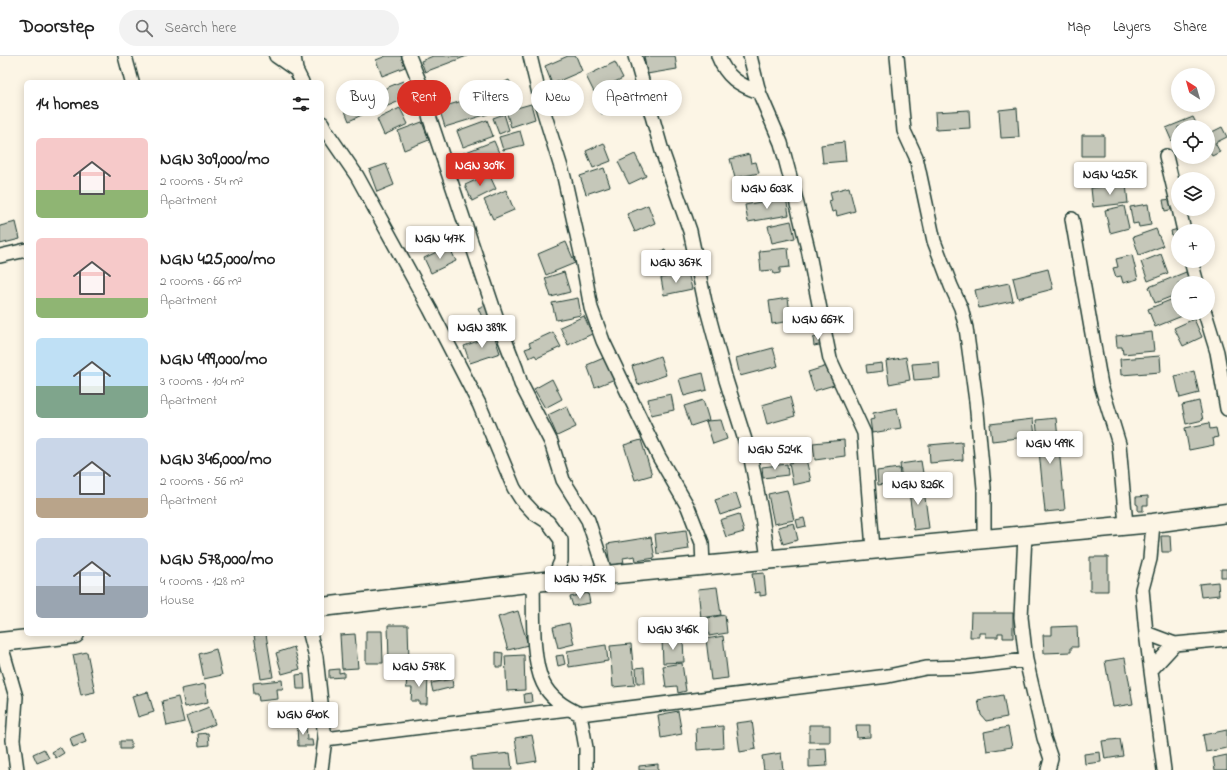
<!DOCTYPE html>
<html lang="en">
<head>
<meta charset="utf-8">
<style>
	:root { --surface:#fff; --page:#f2f2f2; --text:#222; --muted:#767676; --line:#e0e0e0; --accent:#d93025 }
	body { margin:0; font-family:"Indie Flower",sans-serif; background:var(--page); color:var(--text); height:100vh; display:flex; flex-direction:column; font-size:15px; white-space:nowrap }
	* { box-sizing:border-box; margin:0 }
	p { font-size:13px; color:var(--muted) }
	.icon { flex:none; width:22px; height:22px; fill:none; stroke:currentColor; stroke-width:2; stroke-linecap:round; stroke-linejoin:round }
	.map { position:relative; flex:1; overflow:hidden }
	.drawer { position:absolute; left:24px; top:24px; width:300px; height:556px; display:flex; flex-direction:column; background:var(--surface); border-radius:6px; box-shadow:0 2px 10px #0003 }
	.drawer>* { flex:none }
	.banner { position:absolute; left:336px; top:24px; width:380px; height:36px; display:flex; gap:8px }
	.needle { width:26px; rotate:323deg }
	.controls { position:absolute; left:1171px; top:12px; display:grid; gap:8px }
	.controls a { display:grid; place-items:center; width:44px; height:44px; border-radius:50%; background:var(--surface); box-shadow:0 2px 10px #0003; font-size:20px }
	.price { position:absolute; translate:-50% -34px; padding:0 9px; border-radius:4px; background:#fff; color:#222; font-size:13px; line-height:26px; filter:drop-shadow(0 1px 2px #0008) }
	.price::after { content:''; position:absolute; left:50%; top:24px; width:12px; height:9px; margin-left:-6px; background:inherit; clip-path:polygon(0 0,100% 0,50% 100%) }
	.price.active { background:var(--accent); color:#fff }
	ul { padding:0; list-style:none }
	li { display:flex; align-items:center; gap:12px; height:100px; padding:0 12px }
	li span { display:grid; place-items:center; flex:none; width:112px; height:80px; border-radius:6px; color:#555 }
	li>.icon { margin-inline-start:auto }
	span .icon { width:48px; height:48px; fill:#fffc; stroke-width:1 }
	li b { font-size:17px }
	h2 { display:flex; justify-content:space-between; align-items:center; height:48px; padding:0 12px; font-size:17px }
	.chip { padding:0 14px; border-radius:18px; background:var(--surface); box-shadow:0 2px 10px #0003; font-size:14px; line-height:36px }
	.chip.active { background:var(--accent); color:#fff }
	header { display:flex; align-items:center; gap:24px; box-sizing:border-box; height:56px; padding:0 20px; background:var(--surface); border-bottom:1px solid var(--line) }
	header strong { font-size:19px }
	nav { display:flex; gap:22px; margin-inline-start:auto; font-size:14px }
	.search { width:280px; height:36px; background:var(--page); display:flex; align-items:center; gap:10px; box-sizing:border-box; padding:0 14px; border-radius:22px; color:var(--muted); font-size:15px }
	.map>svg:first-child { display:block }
</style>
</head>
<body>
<header>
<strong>Doorstep</strong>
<div class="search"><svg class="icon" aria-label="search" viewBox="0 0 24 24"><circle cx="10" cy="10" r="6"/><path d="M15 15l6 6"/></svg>Search here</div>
<nav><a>Map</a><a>Layers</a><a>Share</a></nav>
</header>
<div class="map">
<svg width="1227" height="714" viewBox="0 0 1227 714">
	<rect width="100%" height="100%" fill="#fcf5e5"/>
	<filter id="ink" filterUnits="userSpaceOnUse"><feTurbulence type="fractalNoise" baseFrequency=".025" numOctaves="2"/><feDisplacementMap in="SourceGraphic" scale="8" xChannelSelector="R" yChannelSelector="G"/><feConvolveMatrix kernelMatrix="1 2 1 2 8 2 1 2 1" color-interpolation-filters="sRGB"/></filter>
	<g filter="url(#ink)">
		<path fill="#c5c7b9" stroke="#1f3d34" d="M386,0H401L405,11L382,20L376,4Z
			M433,0H467L425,16L421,5Z
			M568,0H576L582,15L552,28L545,10Z
			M644,0H675L677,13L647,18Z
			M615,6L623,22L594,36L586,20Z
			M509,24L518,41L494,53L485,36Z
			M403,25L409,41L376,55L369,39Z
			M626,28L633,45L602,58L595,42Z
			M418,37L423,47L416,50L412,40Z
			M358,38L366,57L349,65L341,45Z
			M482,39L488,58L445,71L439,52Z
			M531,48L535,63L511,71L506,55Z
			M400,52L408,68L384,79L377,63Z
			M1017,52L1019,81L1001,82L999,54Z
			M969,54L970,72L936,74L935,56Z
			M504,58L509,74L499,78L493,62Z
			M1193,61L1198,71H1178V85L1173,88L1166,72Z
			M487,64L493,80L463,91L457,75Z
			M422,66L429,84L404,94L398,75Z
			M1222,71L1227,81L1215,87L1220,96L1212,100L1208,93V78Z
			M520,75L524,89L503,94L499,81Z
			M1082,79H1104V100H1082Z
			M494,85L502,104L463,120L456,100Z
			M844,86L846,105L823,107L821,89Z
			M604,87L611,105L593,112L586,95Z
			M635,98L646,120L629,128L618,106Z
			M749,98L751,107L756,106L759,117L735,122L730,103Z
			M386,108L394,129L377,136L369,114Z
			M604,112L610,130L586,138L580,120Z
			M489,118L496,133L472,145L465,129Z
			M1126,128L1128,147L1093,151L1091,132Z
			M849,131L855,155L837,160L836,155L832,156L829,145L832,144L830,136Z
			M506,134L514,154L493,163L484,144Z
			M786,141L789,159L748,166L745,149Z
			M1172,143L1174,153L1165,155L1163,144Z
			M1148,148L1151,169L1139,171L1138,167L1133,168L1130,151Z
			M648,149L655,167L635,176L627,158Z
			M1124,150L1129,172L1110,177L1105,154Z
			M791,165L795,182L772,187L768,170Z
			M16,166L20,183L0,188V170Z
			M1156,173L1163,190L1139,199L1133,181Z
			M1178,173V183L1173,184L1171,175Z
			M566,186L575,207L546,219L538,198Z
			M449,190L456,205L431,217L424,202Z
			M788,192L790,211L780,212V217L774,218L773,214L761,215L759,195Z
			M665,194L670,212L649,219L643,201Z
			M1161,198L1168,217L1148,225L1141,206Z
			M1132,199L1138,223L1123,227L1121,220L1116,221L1113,212L1118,211L1116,203Z
			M1048,213L1053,233L1018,242L1013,222Z
			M564,216L570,236L551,241L545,222Z
			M688,216L692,233L664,239L661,222Z
			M1186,216L1191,227H1178V238L1155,247L1149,231Z
			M1009,227L1013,245L979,252L975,234Z
			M1178,241V257L1187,258L1155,271L1148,253Z
			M578,242L581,259L556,264L552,247Z
			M788,242L791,265L772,268L769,245Z
			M485,249L492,265L485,268L478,252Z
			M584,260L592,278L568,289L560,271Z
			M1194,263L1202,281L1183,290L1174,272Z
			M553,276L561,291L537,302L535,299L529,302L525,293L531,291L529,287Z
			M1152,276L1154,295L1123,298L1122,291H1117L1116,280Z
			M494,279L500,297L470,307L464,290Z
			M822,280L824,288L814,290L813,282Z
			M773,292L778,310L740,320L736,302Z
			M660,300L666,319L638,329L632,310Z
			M1160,300L1161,316L1121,319L1120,303Z
			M606,301L615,323L595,331L587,309Z
			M906,301L910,324L889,328L886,305Z
			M939,306L940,322L914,324L912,308Z
			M882,307L883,315L867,317L866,309Z
			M827,310L834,329L814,335L808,316Z
			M1194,315L1199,337L1180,342L1175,320Z
			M703,317L707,334L684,340L679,323Z
			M552,323L562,343L545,352L534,333Z
			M671,338L674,354L651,359L648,343Z
			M790,341L795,360L767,368L762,349Z
			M703,344L709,364L691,370L684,350Z
			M1199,345L1203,364L1186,368L1182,349Z
			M567,350L576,371L557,380L548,359Z
			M897,352L901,372L872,377L870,364L874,363L873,357Z
			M1056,362L1065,454L1045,456L1036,364Z
			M1033,363L1035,380L992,385L990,368Z
			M721,364L727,383L713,388L706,365Z
			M1209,367L1210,373L1216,372L1218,381L1213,382L1214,389L1189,394L1185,372Z
			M641,384L652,419L635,424L624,389Z
			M844,384L845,400L815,404L813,387Z
			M962,386L963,404L930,407L929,389Z
			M806,403L811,425L793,429L789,407Z
			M921,405L924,423L902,426L900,408Z
			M787,408L788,419L763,422L762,411Z
			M899,412L901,426L878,429L877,415Z
			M923,426L929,472L914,474L908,428Z
			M787,434L794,464L774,468L768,438Z
			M736,437L741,452L720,459L715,444Z
			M1148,440V449H1143V455H1138V449L1136,448V441Z
			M739,458L744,476L726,481L720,464Z
			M804,462L806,470L798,472L796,464Z
			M794,467L798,484L783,488L778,471Z
			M686,474L689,493L657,498L655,478Z
			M1161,480H1170L1171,496H1162Z
			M651,481L655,502L636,505L635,500L623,502L624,507L610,510L607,488Z
			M1090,501H1108V535H1090Z
			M1221,513H1227V521H1221Z
			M764,517L766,539L760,540V536L755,537L752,518Z
			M1218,526L1219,539L1201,541L1199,528Z
			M717,531L721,559L701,562L698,533Z
			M588,537L590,547L573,550L570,541Z
			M518,555L528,589L508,594L498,561Z
			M971,557H1013V582H1003V577H998V581H986V577H979V581H970Z
			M725,559L727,577L709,580L707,562Z
			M569,567L574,588L558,592L553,571Z
			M388,569H408L409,605L389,606Z
			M1077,570L1078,591H1071V596L1044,597L1043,579H1052V571Z
			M366,575H382L383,607H366Z
			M266,578L273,621L261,623L254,579Z
			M355,578L358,612L342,613L340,579Z
			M723,580L728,622L711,624L706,583Z
			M683,583L684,606L663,607L662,584Z
			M631,588L635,629L613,631L610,590Z
			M606,589L608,605L569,611L567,595Z
			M294,591L300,613L282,618L276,597Z
			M216,593L222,619L204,623L199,598Z
			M87,596L95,636L81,639L73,599Z
			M496,596L503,597L502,611H496Z
			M524,599L525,634L507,635L505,600Z
			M563,599L565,608L558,610L556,600Z
			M1125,602L1133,648L1113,651L1105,605Z
			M682,607L686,635L678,637L677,630L666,631L663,610Z
			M644,611L645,627H637L636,612Z
			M339,613V617L344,616V621L329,622V614Z
			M304,618L305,633H297L296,619Z
			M411,618H428L427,648H419V645H411L412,632H406L407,621H411Z
			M452,623L453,631L433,636L431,627Z
			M282,624L283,633H277L278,643L259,645L258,638H254L253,627Z
			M205,628L208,646L185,651L181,633Z
			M148,636L154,656L138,661L132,640Z
			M531,637L532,646L525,647L524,638Z
			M1003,639L1007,661L986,665L981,659L978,644Z
			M178,641L184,666L167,670L162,645Z
			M209,651L215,668L192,677L186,660Z
			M678,655L682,678L661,682L658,659Z
			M752,665L756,693L740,696L736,667Z
			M306,668L307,684H312L313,690H298L297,669Z
			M809,669H830V686H809Z
			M856,669H870V681L857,682Z
			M723,670L724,692L697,694L696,672Z
			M1008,671L1012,691L987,695L984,676Z
			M1227,674V692L1206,696L1203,679Z
			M83,677L86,686L73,691L70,682Z
			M208,677L209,689L199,690L198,678Z
			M532,679L537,705L519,708L515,682Z
			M1120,683L1123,700L1105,703L1102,685Z
			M120,685H131V693H120Z
			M60,691L64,697L56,702L52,696Z
			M826,692L827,710L809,711V693Z
			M44,693L49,702L37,707L33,698Z
			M1100,696L1101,706L1085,708L1084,698Z
			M510,697L512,714H472L471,701Z
			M781,697L783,714H764L762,700Z
			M1227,699V714H1215L1213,702Z
			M658,708V714H639V710Z"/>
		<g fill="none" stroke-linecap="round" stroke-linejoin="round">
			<defs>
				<path id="street" d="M125,0L132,26
					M276,0L296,14
					M294,0L296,14L302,26
					M409,0L423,35L430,63L497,263L516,312L521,328L551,386L563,424L588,464L606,519
					M530,0L542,50L564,121L581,197L591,252L603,285L624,329L659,401L688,451L702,487L703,509
					M635,0L662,95L690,175L705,246L726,324L751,403L762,460L768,503
					M718,0C726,21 739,29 759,36
					M750,0L759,36L781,87L793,132L808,193L830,303L864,377L873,493
					M897,0L904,75L916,101L934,185L951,230L961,252L966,272L976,345L984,432V483
					M322,67L326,75L357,120L430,253L479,348L514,432L521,443L534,457L548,466L561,484V505L553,524
					M1166,100L1178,150
					M1179,153L1184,175
					M1072,163L1101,329L1119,388L1126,469
					M0,200L26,194
					M1191,205L1197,227
					M1205,257L1217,296L1227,353
					M1153,467L1150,503L1142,533L1146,577L1164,714
					M1025,479L1021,561L1026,604L1044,682L1051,703L1048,714
					M533,526C534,555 531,602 543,627C550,642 566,652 580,658L586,692V714
					M1146,577L1175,588L1227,583
					M310,578L316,601L325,683L321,714
					M0,586L16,641L13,684L17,714
					M1151,614L1175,588
					M580,658L888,620L926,612L968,611L1026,604
					M325,683L568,653"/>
				<path id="secondary" d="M322,551L553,524L1153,467L1227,457
					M0,586L75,578"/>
			</defs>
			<use href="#street" stroke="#1f3d34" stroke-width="16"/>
			<use href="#secondary" stroke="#1f3d34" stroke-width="21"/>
			<use href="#street" stroke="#fcf5e5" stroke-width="13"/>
			<use href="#secondary" stroke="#fcf5e5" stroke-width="18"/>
		</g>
	</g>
</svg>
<div class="controls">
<a><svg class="needle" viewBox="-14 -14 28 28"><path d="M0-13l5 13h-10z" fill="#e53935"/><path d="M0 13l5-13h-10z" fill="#767676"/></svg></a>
<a><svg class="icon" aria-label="locate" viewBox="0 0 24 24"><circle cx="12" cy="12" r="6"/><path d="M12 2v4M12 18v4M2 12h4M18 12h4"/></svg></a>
<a><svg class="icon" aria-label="layers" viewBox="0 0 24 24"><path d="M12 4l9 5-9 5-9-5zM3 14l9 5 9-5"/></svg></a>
<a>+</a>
<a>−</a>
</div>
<b class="price active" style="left:480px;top:131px">NGN 309K</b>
<b class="price" style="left:1110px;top:140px">NGN 425K</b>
<b class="price" style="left:767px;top:154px">NGN 603K</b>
<b class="price" style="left:440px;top:204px">NGN 417K</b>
<b class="price" style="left:676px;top:228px">NGN 367K</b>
<b class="price" style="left:818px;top:285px">NGN 667K</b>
<b class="price" style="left:482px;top:293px">NGN 389K</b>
<b class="price" style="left:1050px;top:409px">NGN 499K</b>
<b class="price" style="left:775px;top:415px">NGN 524K</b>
<b class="price" style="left:918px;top:450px">NGN 826K</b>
<b class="price" style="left:580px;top:544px">NGN 715K</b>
<b class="price" style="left:673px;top:595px">NGN 346K</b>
<b class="price" style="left:419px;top:632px">NGN 578K</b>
<b class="price" style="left:303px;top:680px">NGN 640K</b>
<div class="banner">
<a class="chip">Buy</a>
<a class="chip active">Rent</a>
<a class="chip">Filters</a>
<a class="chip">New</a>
<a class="chip">Apartment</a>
</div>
<section class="drawer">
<h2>14 homes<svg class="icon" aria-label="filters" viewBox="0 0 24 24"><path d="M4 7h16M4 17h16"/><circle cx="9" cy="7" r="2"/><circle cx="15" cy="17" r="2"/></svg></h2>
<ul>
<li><span style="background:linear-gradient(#f6c9c9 65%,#8fb573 0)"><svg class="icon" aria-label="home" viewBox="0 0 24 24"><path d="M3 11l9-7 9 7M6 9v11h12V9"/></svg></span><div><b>NGN 309,000/mo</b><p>2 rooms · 54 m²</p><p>Apartment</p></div></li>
<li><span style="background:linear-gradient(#f6c9c9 75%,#8fb573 0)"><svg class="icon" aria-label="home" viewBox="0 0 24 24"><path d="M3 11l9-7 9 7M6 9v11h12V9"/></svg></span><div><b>NGN 425,000/mo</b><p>2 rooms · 66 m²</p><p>Apartment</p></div></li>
<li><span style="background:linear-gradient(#bfe0f5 60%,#7fa58c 0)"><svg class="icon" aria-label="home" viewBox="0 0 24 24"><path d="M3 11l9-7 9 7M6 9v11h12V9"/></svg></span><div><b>NGN 499,000/mo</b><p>3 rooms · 104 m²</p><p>Apartment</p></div></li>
<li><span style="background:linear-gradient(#c9d6e8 75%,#b9a48a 0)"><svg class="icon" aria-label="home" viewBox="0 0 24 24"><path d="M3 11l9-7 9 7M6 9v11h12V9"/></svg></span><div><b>NGN 346,000/mo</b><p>2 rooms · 56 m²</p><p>Apartment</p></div></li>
<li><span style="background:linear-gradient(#c9d6e8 60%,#9aa5b1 0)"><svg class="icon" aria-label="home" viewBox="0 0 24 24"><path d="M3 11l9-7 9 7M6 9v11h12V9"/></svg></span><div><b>NGN 578,000/mo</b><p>4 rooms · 128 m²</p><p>House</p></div></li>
</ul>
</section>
</div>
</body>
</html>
